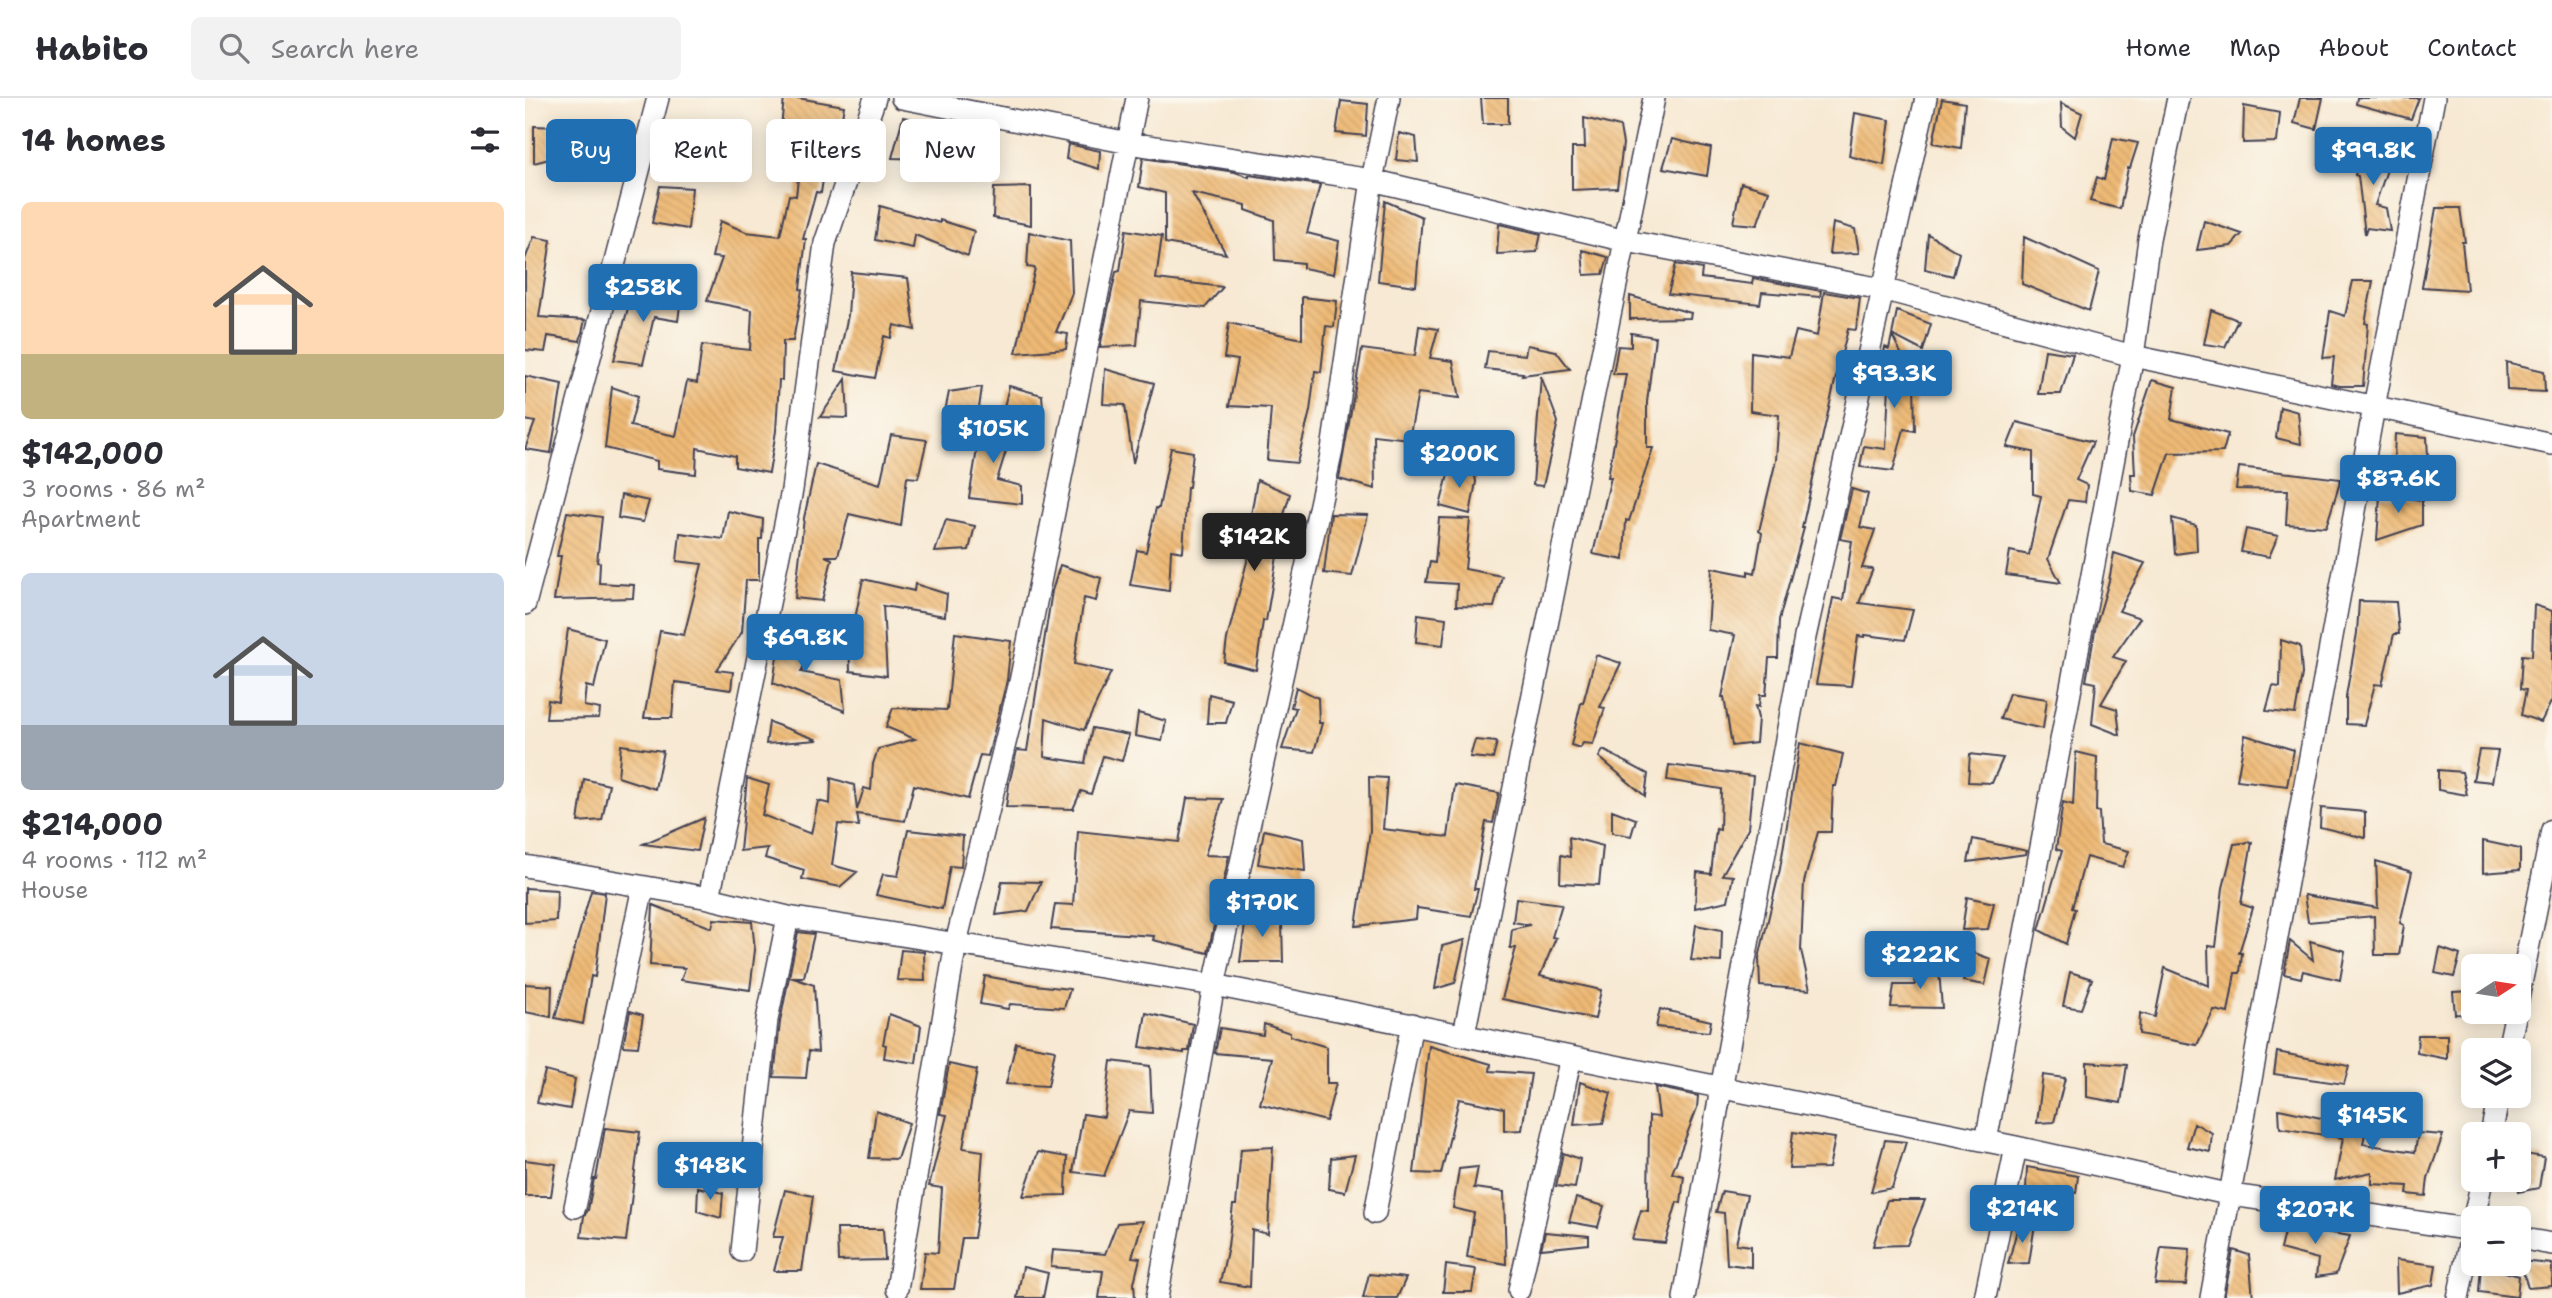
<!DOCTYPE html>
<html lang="en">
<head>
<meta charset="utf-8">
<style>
	:root { --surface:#fff; --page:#f2f2f3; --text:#2b2b33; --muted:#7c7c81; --line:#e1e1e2; --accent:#1f6fb2 }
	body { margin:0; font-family:"Shantell Sans",sans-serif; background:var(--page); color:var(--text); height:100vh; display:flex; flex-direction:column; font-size:26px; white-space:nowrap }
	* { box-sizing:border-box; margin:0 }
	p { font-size:23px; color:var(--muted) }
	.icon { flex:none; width:38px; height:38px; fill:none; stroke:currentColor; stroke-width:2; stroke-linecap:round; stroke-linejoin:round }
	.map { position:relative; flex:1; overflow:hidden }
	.drawer { display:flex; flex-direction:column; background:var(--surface); width:525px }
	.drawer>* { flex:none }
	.top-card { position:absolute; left:21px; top:21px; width:665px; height:63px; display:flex; gap:14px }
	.needle { width:46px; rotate:78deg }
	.fabs { position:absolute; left:1936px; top:856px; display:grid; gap:14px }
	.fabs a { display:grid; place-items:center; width:70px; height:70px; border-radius:10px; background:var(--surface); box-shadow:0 4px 18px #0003; font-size:35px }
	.price { position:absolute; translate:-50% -60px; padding:0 16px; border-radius:7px; background:var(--accent); color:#fff; font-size:23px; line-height:46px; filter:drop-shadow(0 2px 4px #0008) }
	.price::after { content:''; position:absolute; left:50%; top:42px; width:21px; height:16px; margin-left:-10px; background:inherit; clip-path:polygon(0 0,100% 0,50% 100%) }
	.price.selected { background:#222; color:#fff }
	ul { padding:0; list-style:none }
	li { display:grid; align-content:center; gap:14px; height:371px; padding:0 21px }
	li span { display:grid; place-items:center; height:217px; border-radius:10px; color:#555 }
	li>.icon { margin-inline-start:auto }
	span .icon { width:126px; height:126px; fill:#fffc; stroke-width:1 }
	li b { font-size:30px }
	h2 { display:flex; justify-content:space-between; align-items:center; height:84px; padding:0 21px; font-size:30px }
	.chip { padding:0 24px; border-radius:10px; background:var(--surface); box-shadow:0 4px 18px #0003; font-size:24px; line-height:63px }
	.chip.selected { background:var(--accent); color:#fff }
	header { display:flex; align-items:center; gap:42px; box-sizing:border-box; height:98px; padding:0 35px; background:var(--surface); border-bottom:2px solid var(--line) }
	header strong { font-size:33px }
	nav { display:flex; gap:38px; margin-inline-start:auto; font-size:24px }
	.search { width:490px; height:63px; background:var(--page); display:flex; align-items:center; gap:18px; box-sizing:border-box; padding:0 24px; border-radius:10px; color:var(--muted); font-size:26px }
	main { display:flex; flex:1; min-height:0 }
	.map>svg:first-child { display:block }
</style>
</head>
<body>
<header>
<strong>Habito</strong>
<div class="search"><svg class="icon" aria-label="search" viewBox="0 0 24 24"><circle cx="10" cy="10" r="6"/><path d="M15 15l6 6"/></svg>Search here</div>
<nav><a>Home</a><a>Map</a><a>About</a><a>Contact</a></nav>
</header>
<main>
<section class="drawer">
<h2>14 homes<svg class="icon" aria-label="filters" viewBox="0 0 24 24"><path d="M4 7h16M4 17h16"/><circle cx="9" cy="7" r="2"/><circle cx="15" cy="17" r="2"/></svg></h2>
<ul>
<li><span style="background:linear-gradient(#ffd9b3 70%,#c2b280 0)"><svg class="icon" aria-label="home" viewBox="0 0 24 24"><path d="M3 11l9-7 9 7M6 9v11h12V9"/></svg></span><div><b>$142,000</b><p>3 rooms · 86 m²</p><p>Apartment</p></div></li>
<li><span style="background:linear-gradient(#c9d6e8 70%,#9aa5b1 0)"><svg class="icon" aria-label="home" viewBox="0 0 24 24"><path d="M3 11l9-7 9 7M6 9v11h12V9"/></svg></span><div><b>$214,000</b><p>4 rooms · 112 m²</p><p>House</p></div></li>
</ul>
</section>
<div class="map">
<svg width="2027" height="1200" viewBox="0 0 2027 1200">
	<defs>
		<pattern id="building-back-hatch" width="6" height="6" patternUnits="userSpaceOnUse" patternTransform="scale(1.75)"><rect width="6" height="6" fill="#eeb975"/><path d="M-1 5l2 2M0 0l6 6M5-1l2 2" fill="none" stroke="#cc9f66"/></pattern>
	</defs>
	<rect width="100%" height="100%" fill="#fbf7ec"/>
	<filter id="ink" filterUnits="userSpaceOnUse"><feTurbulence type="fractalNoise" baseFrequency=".0143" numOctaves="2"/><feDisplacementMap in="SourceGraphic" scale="14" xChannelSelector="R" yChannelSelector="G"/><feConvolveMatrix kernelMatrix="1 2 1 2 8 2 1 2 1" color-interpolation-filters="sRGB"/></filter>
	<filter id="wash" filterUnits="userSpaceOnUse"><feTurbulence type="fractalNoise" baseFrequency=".00686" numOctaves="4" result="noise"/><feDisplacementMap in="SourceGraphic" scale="28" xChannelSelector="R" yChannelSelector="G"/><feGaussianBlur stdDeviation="1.57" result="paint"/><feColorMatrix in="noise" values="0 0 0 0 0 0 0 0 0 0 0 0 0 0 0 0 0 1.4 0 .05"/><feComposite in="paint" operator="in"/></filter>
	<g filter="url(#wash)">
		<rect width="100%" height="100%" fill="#f7e9d3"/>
		<g id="blocks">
			<path fill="url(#building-back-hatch)" d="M259,0H273L319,8L313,42L304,40V45L278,37V34L256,30Z
				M956,0H983V26H958Z
				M1775,0H1798L1791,31L1769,25Z
				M1832,0H1894L1886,21L1831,6Z
				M1417,1L1440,5L1436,50L1408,45Z
				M816,3L843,6L841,38L811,35Z
				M1536,5L1557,15L1550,39L1537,29Z
				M1719,8L1755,15L1752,44L1718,45Z
				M1330,15L1365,22L1359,67L1324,58Z
				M378,19L408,25L405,61L367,60Z
				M1059,20L1095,29L1098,46L1092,90L1047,92V50H1060Z
				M9,28L32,29V59L9,65Z
				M65,30L99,37L94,63L59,59Z
				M874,35L891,39L893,64L871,62Z
				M175,40L203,46L205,70L173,64Z
				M1588,40L1613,45L1605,70H1603L1595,111L1565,103L1572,79L1579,82Z
				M1147,41L1186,50L1182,78L1138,70Z
				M543,46L575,53L574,71L541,61Z
				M1837,49L1867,57L1850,107L1861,110L1865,133L1842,130L1840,136L1833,78L1830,77Z
				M618,60L710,74L724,79V77L795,87L782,135L814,143L809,176L778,170V165L750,162L749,122L721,112V107L667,95L701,156L640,145V95L614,89Z
				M275,63L300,68L296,95L291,94L278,141H281L275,191L277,192L268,243H258L257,282H254L251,333L244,375L210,369V358L172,350L171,376L132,371V363L80,350L87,289L113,298L105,328L151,338L162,283L172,285L177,247L225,252L227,212L182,203L197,160L187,159L195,123L221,134L255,138L264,97L271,98Z
				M1216,85L1244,93L1232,127L1208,125Z
				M135,88L167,90L163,131L127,125Z
				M506,89V127L468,120L469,90Z
				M860,103L897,119L891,188L853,183Z
				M355,108L415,125V122L449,133L443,158L390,137L388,150L350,142Z
				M1911,110H1935L1940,144H1937L1942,192L1897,189Z
				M1679,123L1717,136L1706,148L1672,152Z
				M1308,125L1330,131L1334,155L1304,156Z
				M974,126L1016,136L1012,154L972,156Z
				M601,132L637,138L631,181L698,189L680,210L616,203L612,247L575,249L591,174L595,173Z
				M504,134L545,143L547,195L531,234L543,236L541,251L491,255L510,170L502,169Z
				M1403,136L1434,155L1428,178L1400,171Z
				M9,139L26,142L14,219L60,222L55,243L23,238L20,254L0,252V161Z
				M1499,139L1574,173L1564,213L1497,186Z
				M1057,152L1083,159L1078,176L1059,177Z
				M1151,166L1177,171L1176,180L1227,186L1228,180L1296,193L1295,199L1237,194L1235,206L1143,196Z
				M326,174L383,180L390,232L369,227L366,240L359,238L350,280L311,273L323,217Z
				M1828,183H1848L1840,225L1843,226L1838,288H1815L1806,286L1809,259L1798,260L1805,213L1820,218Z
				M1299,194L1335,200L1331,232L1323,231L1310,283L1277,430H1279L1254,522L1253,560H1244L1241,597H1235L1234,609L1230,608L1233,620L1231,645L1207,648L1199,599H1197L1210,537L1183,532L1187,470L1223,477V473L1230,475L1237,435L1234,433L1251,362L1254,317L1225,313L1226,254L1264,259L1271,233L1292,238Z
				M107,195L156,200L153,223L129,219L118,266L89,262Z
				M1105,198L1166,215L1165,220L1105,221Z
				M777,199L812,203L809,229L801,228L796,274L790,273L785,313L772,365L742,362L746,310L704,308L713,262L699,260L704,225L777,241Z
				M1686,212L1713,222L1700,249L1679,246Z
				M1372,213L1406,226L1398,253L1367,237Z
				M894,228L913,231L905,260L928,263L935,300L893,295L884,341L849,337L850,391L814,381L837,251L890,258Z
				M1106,235L1130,239L1122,304V350H1128L1104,423L1101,422L1099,462L1068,456L1086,379H1083L1101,276H1088L1093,248L1106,249Z
				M1367,237L1389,282L1390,333L1379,331L1368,373L1335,369L1339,348L1361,351L1364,287L1354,286L1360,249L1364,251Z
				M1002,247L1031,253L1045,271L997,277L998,275L960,271L963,253L1000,257Z
				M1520,252L1548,256L1536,296H1513Z
				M1981,264L2019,273L2020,294L1982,292Z
				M580,271L629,285L608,365L600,307L578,306Z
				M0,278L37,286L26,355L0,351L10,324L0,322Z
				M1016,278L1033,324L1018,388L1008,387Z
				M321,281L323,320L295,319Z
				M1627,282L1651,289L1646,321L1703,336L1698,354L1644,355L1630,397L1607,393L1606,376H1610L1608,339Z
				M484,288L517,297L519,325L476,322Z
				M457,289L451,331L416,333L424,294Z
				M1755,309L1773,314L1776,346L1751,340Z
				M457,321L489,327L472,382L497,388V406L444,400Z
				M1492,324L1568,344L1551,382L1562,387L1560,404L1543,402L1523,461L1536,485L1481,477L1485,453L1504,457L1516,398L1508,396V354L1482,349Z
				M1870,336L1902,339L1903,360H1869Z
				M366,337L402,342L393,380L382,379L376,428L324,416L313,458H300L307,461L297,503L270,500L279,420L291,366L355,386Z
				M646,350L668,354L664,389H662L658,454L646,452L644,493L605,487L612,452L621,454L631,410H634Z
				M925,369L949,371L951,384L945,416L915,408Z
				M1714,369L1816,381L1801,429L1761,426L1763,392L1711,391Z
				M732,382L765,396L752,441H755L741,523H738L731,572L699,564L702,541L726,448L689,446L693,424L723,435Z
				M1327,391L1343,396L1335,429L1350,432L1337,470L1348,471L1334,505L1388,512L1380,542L1340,537V539L1333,538L1326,588L1291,586L1308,500L1318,502L1327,443L1315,441Z
				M96,397L124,403L118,424L93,420Z
				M1855,397L1897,402V427L1852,442Z
				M203,413L238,421L237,441H234V482H221L217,534L192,572L208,574L206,592L150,584L147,620H119L135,533L159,537L177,466L152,463L155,435L198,441Z
				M42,414L77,419L72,464L75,465L74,485L109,487L108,500L29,502L36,458H32Z
				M806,416L843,417L827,478L799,475Z
				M914,420L945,421L940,471L977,478L969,509L931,508L932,486L901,484L905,464L910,465Z
				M1647,420L1671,427L1672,453L1650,456Z
				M421,422L450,428L444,452L410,454Z
				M1721,431L1753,438L1744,459L1716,454Z
				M1589,455L1620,465L1594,513L1615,520L1588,559L1601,563L1576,606L1592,611L1595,637L1567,626L1571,585L1561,583L1571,527L1584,483Z
				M535,467L576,480L571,503L559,500L549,566L586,574L559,632L521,620L519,659L560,665L567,630L604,637L597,663L578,658L566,696L556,693L548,711L481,709L484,686L492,652L502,653L527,493Z
				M338,481L389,493L390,486L422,496L420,518L358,508L362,578L325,573L324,535L327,536Z
				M1834,503L1871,504L1874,536H1869L1857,587L1850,586L1839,627L1821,626V598L1832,535Z
				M2009,507L2027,513V602L2016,624L1996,617L2001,592L1995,591L1997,557L2007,558Z
				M893,516L921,520L918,547L891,544Z
				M43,531L80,541L69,590L61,588L59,608L75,611L74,620L21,621L23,602L33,604Z
				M430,535L486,543L482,582L463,658L455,657L443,701L389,687L380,723L332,716L334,728L313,726L307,767L332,774L315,789L277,781L279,772L240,760L243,750L215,753L222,680L244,687L237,717L286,736L293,703L305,706L306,680L329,687L332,712L339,690L346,692L348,666L353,651L390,641L361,629L368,610L422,612Z
				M255,539L289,544L276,574L317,582L320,613L248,585Z
				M1756,542L1775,548L1777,576L1770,616L1741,613L1748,588L1755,589Z
				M1071,557L1096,565L1075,609L1080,610L1068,646L1058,645L1055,650L1046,647L1056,605H1058Z
				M771,589L793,600L794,625H797L789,654L757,651L771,610L766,609Z
				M1484,595L1522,601L1518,631L1475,621Z
				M684,596L707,602L701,625H682Z
				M613,615L641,623L637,643L610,638Z
				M244,624L293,642L241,646Z
				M1720,637L1769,652L1762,688L1712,682Z
				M950,642L972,644L968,661L945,659Z
				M1275,645L1318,656L1311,688H1308L1306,734H1293L1279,784L1276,852L1285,892L1235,888L1234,860L1255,771Z
				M96,647L138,653L130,691L93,679Z
				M1078,652L1123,676L1120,698L1074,659Z
				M1954,652L1973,653L1967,684L1948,682Z
				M1551,654L1572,659L1571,713L1574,714L1576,746L1604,753L1598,769L1561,759L1547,810L1550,811L1541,846L1514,832L1537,753L1531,751L1538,704L1548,707Z
				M1445,656L1478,660L1467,685L1443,684Z
				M1144,667L1228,678L1223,731L1197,777L1208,778L1203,803L1170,810L1172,774L1186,776L1191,731L1195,732L1196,691L1142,682Z
				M1913,672L1937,674L1942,697L1913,692Z
				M844,679L862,680L858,731L923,739L930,687L974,695L968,725L961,724L949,791H953L946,818L892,810L891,821L831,828L845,733Z
				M59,681L84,687L77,722L53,724Z
				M662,700L698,701L680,757L704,758L683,855L628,842L629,838L526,831L530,806L548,807L553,733L654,744Z
				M1796,710L1840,714V740L1795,729Z
				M1087,712L1111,721L1106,738L1087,735Z
				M179,720L172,753L118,746Z
				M383,732L438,738L436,769L425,768L417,811L351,797L358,776L373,778Z
				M739,732L778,741L780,773L733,766Z
				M1044,739L1078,748L1074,787L1035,785L1036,757L1045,759Z
				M1448,741L1502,753L1501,756L1443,764Z
				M1958,743L1995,751V772L1958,775Z
				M1727,744L1716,806L1728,810L1714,855H1717L1715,875H1710L1703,915L1689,912L1672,947L1614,936L1615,915L1630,919L1640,870L1684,888L1683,848L1691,849L1698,790L1709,746Z
				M1851,763L1887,774L1875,825L1879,827L1874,857H1850L1849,818L1783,824L1779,797L1853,810Z
				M477,783L516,784L503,813L471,817Z
				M0,790L32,792L31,823L0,825Z
				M66,793L80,795L70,879L66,878L58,926L30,920Z
				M1442,799L1469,805L1463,831L1437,832Z
				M991,800L1037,806L1027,839L1031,840L1015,878L1076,892L1070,921L977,901L991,850H985L987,831L1005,827L988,824Z
				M128,807L187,830L189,821L227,824L230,852L225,892L156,882L160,870L125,867Z
				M722,811L757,825L758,864H715Z
				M1171,827L1197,832L1196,864L1166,862Z
				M273,834L289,836L279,879H265L289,887L293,954L284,953L281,980L249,979L255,924Z
				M940,842L930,885L910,891L917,848Z
				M1765,843L1788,862L1785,843L1820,853L1815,882L1778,873L1776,880L1759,876Z
				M1915,850L1935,857L1929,879L1910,875Z
				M376,852L399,854L400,883L372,882Z
				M1446,854L1466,861L1460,887L1438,883Z
				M1389,868L1414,872L1417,910L1366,909L1369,887H1390Z
				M1545,874L1567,881L1556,911L1538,908Z
				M460,878L510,887L545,891L539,910L485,906L483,911L455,906Z
				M0,886L27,888L26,919L0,914Z
				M1948,893V917L1930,916L1928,894Z
				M1135,911L1186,923L1184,934L1131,929Z
				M105,913L118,917L113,949L98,948Z
				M621,915L668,926L664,953H659V955L615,949Z
				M364,916L396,928L391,965L359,960L361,947L358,946Z
				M739,926L765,935V938L802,949V985H811L801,1023L735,1006L747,960L690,955L695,930L738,937Z
				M1893,937H1922V961L1892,955Z
				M491,945L530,952L523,988L481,986Z
				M904,948L966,966L965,973L1006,976L997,1032L979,1033V1010L934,1001L916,1076L889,1075Z
				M1752,954L1824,968L1819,986L1749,976Z
				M586,963L625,968L627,1015L604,1013L579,1078L548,1074L558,1016L579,1019Z
				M1562,964L1602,967L1596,1005L1562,999Z
				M424,966L452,972L438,1050L458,1053L454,1107L449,1140H437L429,1191H395L400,1154L413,1155L417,1090L404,1088L422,1017L415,1016Z
				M20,973L50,981L45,1011L12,1005Z
				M1518,977L1540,980L1529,1024L1512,1025Z
				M1055,984L1086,995L1078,1025L1049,1027Z
				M1130,989L1173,998L1172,1010L1147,1075L1159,1078L1156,1105L1152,1104L1140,1145L1107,1142L1116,1112L1123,1113L1124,1018L1134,1019Z
				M1754,1011L1810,1023L1843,1019L1838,1046L1890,1054L1893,1035L1918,1037L1903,1080L1901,1098L1882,1096L1883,1088L1847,1086V1074L1810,1082L1818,1040L1755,1030Z
				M351,1013L384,1025L372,1061L344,1060Z
				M1669,1025L1687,1035L1685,1054L1662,1049Z
				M80,1030L115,1034L101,1143L56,1139L59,1118L63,1112L69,1081H71Z
				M1268,1034L1310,1040L1304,1070L1264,1071Z
				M1360,1042L1381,1044L1367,1090L1346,1094Z
				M748,1049L743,1136L727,1132L725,1189L695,1184L703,1148L708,1107H711L716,1051Z
				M513,1054L542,1059L541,1097L498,1098Z
				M1038,1055L1055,1061L1050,1090L1031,1088Z
				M1993,1055L2019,1059L2014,1090L1993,1094Z
				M830,1057L820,1094L804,1091L806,1060Z
				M0,1062L31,1066L26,1098H0Z
				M953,1069L949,1090L979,1094L981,1166L942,1159L949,1115L928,1110L934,1071Z
				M1502,1069L1553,1078L1551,1095L1501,1092Z
				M173,1089L198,1095L196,1120L172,1113Z
				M260,1092L288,1098L277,1173H249L258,1139H248Z
				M1197,1093L1222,1097L1211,1146L1226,1148V1169L1202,1166L1199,1115L1191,1114Z
				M1051,1100L1079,1108L1073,1129L1044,1124Z
				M1362,1102H1400L1382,1147L1348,1148Z
				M1763,1118L1776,1120V1130L1825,1138L1811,1176L1791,1179L1793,1161L1755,1151Z
				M618,1123L607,1159L615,1160L609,1185L610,1200H574L578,1173L526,1169L528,1152L580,1156L592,1125Z
				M1510,1126L1504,1165L1483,1166L1493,1128Z
				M312,1131H358L360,1162L313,1163Z
				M1020,1134L1064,1138V1146L1016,1151Z
				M1636,1149L1665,1151L1661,1187L1630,1186Z
				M1708,1152L1724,1157L1728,1200H1699Z
				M1871,1162L1911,1167L1908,1187L1872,1195Z
				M1995,1163L2027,1166V1188L2003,1190Z
				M921,1167L951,1171L947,1194H918Z
				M1956,1167L1994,1178L1992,1199L1954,1194Z
				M498,1169L523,1175L518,1200H492Z
				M844,1176L881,1180L872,1200H838Z"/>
		</g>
	</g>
	<g filter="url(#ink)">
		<use href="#blocks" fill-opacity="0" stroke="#424052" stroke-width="2"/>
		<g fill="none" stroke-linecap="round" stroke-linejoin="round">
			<defs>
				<path id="street" d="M377,0L604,45L847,82L1101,143L1357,191L1608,258L2027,346
					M0,506L133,0
					M0,768L184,800L263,819L689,887L1491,1049L1707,1097L1948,1132
					M184,800L267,392L300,145L350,0
					M1993,901L2027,732
					M939,936L1129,0
					M1983,952L1991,914
					M1966,1036L1974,998
					M1461,1043L1608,258L1624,141L1653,0
					M50,1109L118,789
					M850,1115L887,926
					M1949,1120L1957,1082
					M1993,1140L2027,1146
					M217,1153L242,922L263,819
					M372,1191L431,845L495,584L612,0
					M994,1192L1046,959
					M632,1200L689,887L807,352L847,82L864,0
					M1159,1200L1196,991L1280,539L1401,0
					M1460,1200L1491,1049
					M1686,1200L1849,309L1909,0
					M1933,1200L1948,1128"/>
			</defs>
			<use href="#street" stroke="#424052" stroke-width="24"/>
			<use href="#street" stroke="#fff" stroke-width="21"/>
		</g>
	</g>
</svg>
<div class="fabs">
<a><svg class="needle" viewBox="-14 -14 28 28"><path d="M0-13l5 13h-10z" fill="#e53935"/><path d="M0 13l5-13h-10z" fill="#7c7c81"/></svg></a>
<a><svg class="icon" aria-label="layers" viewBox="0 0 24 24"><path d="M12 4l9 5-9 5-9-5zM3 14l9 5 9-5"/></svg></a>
<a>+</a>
<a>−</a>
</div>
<b class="price" style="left:1848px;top:89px">$99.8K</b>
<b class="price" style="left:118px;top:226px">$258K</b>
<b class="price" style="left:1369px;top:312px">$93.3K</b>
<b class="price" style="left:468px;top:367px">$105K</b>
<b class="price" style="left:934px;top:392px">$200K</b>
<b class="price" style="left:1873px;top:417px">$87.6K</b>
<b class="price selected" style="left:729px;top:475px">$142K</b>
<b class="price" style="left:280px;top:576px">$69.8K</b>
<b class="price" style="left:737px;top:841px">$170K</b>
<b class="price" style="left:1395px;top:893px">$222K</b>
<b class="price" style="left:1847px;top:1054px">$145K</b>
<b class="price" style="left:185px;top:1104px">$148K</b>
<b class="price" style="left:1497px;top:1147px">$214K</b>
<b class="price" style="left:1790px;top:1148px">$207K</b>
<div class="top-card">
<a class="chip selected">Buy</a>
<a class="chip">Rent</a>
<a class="chip">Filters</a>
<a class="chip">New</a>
</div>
</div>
</main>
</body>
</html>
